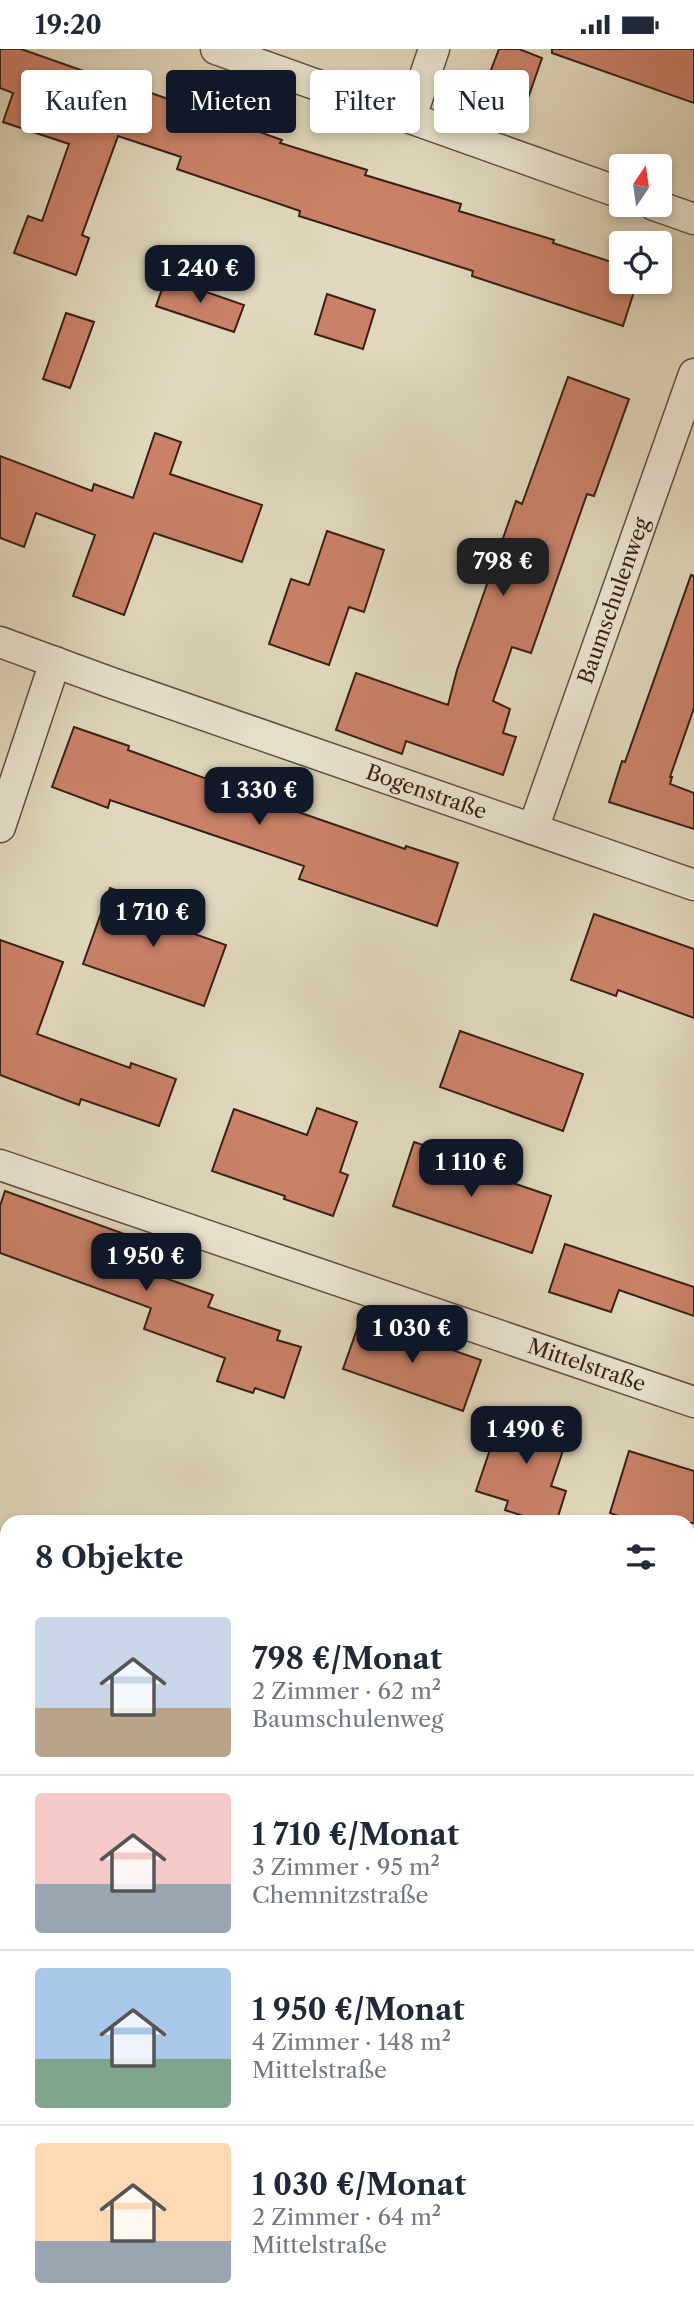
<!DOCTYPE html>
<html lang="de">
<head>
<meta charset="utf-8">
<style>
	:root { --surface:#fff; --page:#f2f2f3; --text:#1f2937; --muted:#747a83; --line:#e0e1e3; --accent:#111827 }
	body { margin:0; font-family:"Libre Caslon Text",serif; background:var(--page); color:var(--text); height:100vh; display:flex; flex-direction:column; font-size:26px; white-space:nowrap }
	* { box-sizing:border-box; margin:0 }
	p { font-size:23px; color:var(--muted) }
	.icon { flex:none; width:38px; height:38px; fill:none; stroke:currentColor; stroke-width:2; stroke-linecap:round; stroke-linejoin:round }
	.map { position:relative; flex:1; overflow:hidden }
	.sheet { position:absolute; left:0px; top:1466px; width:695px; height:800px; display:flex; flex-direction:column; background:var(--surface); border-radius:21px 21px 0 0; box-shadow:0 4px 10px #0003 }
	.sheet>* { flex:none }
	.guide { position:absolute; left:21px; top:21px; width:653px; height:63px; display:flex; gap:14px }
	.needle { width:46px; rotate:13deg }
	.tools { position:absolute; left:609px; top:105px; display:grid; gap:14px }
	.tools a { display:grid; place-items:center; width:63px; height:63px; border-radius:7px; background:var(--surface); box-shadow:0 4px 10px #0003; font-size:35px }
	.price { position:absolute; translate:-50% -60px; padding:0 16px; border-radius:14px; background:var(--accent); color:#fff; font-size:23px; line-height:46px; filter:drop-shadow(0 2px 4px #0008) }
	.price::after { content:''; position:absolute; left:50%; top:42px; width:21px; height:16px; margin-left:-10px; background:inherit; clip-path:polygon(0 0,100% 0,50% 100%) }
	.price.selected { background:#222; color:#fff }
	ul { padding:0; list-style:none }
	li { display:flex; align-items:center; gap:21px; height:175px; padding:0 35px }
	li+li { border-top:2px solid var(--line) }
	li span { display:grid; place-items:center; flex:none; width:196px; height:140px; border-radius:7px; color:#555 }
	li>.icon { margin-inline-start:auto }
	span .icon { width:84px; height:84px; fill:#fffc; stroke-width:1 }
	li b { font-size:30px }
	h2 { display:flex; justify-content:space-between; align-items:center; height:84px; padding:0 35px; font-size:30px }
	.chip { padding:0 24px; border-radius:7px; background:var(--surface); box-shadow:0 4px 10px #0003; font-size:24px; line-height:63px }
	.chip.selected { background:var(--accent); color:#fff }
	.status { display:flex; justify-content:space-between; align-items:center; height:49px; padding:0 35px; background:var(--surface); direction:ltr }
	.status svg { height:19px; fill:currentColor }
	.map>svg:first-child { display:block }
</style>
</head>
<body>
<div class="status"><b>19:20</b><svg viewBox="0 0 49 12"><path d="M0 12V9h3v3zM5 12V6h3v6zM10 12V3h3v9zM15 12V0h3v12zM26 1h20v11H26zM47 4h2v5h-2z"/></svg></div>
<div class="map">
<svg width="694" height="2266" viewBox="0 0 694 2266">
	<rect width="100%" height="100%" fill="#e0d8bc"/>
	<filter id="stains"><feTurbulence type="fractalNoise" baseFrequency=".00286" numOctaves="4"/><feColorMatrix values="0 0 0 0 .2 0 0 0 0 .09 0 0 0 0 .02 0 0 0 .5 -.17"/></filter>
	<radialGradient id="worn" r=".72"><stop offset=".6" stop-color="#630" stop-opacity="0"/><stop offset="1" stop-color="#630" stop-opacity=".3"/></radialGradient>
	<path fill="#ca8168" stroke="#392016" stroke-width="2" d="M0,0H21L115,33V31L282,91L280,94L367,121L365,126L461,155L459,162L554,191L553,194L621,216V233H637L623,277L472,227L473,222L299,167L300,162L177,120L181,108L118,87L82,186L89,189L76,226L14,204L28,167L42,172L69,95L3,73L13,44L0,39Z
		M499,0H519L542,9L527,52L485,37Z
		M552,0H694V54L552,4Z
		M166,229L244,256L234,283L156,257Z
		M327,245L375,261L363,300L315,285Z
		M66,264L94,273L70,339L43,330Z
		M568,328L629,350L594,447L587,445L531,604L512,598L493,652L510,660L503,684L516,688L503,726L406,692L402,705L336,681L356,624L448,656L457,621L516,452L522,455Z
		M155,384L181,393L170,425L262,456L242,513L154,484L124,566L73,547L95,486L36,464L24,498L0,489V407L92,442L94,435L133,449Z
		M327,482L384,501L364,563L349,558L329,616L269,595L291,530L309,536Z
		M691,526L694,527V659L670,728H672L670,735L694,744V780L609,753L622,712L625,713Z
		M74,678L129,697L128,701L275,755L405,800L406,797L458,814L437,877L299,830L304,817L110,751L108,759L52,738Z
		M110,839L171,861L166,875L226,896L204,957L83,915Z
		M594,865L694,900V969L618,941L616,947L571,931Z
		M0,891L63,913L37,985L130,1019L131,1014L176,1030L159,1077L81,1050L79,1056L0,1026Z
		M460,982L583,1025L563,1082L440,1038Z
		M317,1059L357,1073L340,1123L348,1126L333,1167L284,1150L285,1147L212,1122L234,1060L307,1086Z
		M414,1093L462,1109L460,1116L551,1147L532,1204L393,1157Z
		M5,1142L130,1187L120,1213L213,1246L208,1258L280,1282L277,1291L301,1298L284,1349L255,1339L253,1344L217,1332L225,1309L144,1280L151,1259L0,1204V1157Z
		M565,1195L694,1238V1267L619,1241L611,1263L549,1243Z
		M361,1269L481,1311L463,1362L343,1320Z
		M504,1359L570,1381L551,1437L566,1442L556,1474H545L505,1461L508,1452L476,1442Z
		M629,1402L694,1422V1474H638L610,1464Z"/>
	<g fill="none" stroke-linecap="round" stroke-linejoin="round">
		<defs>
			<g id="minor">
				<path d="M216,0L621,144"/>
				<path d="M411,68L434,0"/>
				<path d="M654,156L694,170"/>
				<path id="s1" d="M0,593L109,633L694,836"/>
				<path d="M0,778L55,613"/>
				<path id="s2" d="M533,780L694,325"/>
				<path id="s3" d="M0,1116L694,1353"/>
				<path d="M693,2266L694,2264"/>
			</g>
			<path id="tertiary" d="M0,1718L7,1721
				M688,1959L694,1962"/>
		</defs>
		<use href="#minor" stroke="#634e40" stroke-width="33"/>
		<use href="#tertiary" stroke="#634e40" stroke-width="42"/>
		<use href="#minor" stroke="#ebe6d3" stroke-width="30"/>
		<use href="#tertiary" stroke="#ebe6d3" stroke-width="38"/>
	</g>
	<g text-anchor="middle" stroke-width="7" stroke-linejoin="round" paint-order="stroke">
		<g font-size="21" fill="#392016" stroke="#ebe6d3">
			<text dy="7" stroke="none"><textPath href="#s2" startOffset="242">Baumschulenweg</textPath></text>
			<text dy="7" stroke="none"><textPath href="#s1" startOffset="452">Bogenstraße</textPath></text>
			<text dy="7" stroke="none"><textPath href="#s3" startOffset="620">Mittelstraße</textPath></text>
		</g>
	</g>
	<rect width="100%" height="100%" filter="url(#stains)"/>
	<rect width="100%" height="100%" fill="url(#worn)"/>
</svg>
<div class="tools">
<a><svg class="needle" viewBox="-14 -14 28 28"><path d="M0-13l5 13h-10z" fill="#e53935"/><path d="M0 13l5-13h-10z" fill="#747a83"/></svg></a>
<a><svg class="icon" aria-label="locate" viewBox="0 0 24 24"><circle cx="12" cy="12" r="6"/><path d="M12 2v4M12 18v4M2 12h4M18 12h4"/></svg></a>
</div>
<b class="price" style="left:200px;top:256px">1 240 €</b>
<b class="price selected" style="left:503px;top:549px">798 €</b>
<b class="price" style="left:259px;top:778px">1 330 €</b>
<b class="price" style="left:153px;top:900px">1 710 €</b>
<b class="price" style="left:471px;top:1150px">1 110 €</b>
<b class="price" style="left:146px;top:1244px">1 950 €</b>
<b class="price" style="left:412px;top:1316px">1 030 €</b>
<b class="price" style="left:526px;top:1417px">1 490 €</b>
<div class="guide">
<a class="chip">Kaufen</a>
<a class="chip selected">Mieten</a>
<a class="chip">Filter</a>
<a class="chip">Neu</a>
</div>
<section class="sheet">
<h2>8 Objekte<svg class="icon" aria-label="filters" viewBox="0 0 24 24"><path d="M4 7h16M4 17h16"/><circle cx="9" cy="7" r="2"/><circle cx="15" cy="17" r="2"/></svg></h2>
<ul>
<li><span style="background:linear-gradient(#c9d6e8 65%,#b9a48a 0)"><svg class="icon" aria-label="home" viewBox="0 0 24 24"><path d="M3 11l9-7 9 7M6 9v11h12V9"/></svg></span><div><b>798 €/Monat</b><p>2 Zimmer · 62 m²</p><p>Baumschulenweg</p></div></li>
<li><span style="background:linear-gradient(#f6c9c9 65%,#9aa5b1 0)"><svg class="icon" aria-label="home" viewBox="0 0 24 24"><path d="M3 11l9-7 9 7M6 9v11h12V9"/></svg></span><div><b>1 710 €/Monat</b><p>3 Zimmer · 95 m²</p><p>Chemnitzstraße</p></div></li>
<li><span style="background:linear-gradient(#a9c7e8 65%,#7fa58c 0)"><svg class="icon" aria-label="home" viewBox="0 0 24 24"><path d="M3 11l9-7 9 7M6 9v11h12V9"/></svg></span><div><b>1 950 €/Monat</b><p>4 Zimmer · 148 m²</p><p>Mittelstraße</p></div></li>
<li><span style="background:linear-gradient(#ffd9b3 70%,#9aa5b1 0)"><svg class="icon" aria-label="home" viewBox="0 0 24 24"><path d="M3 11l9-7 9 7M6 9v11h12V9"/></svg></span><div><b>1 030 €/Monat</b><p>2 Zimmer · 64 m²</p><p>Mittelstraße</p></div></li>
</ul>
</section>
</div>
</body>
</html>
